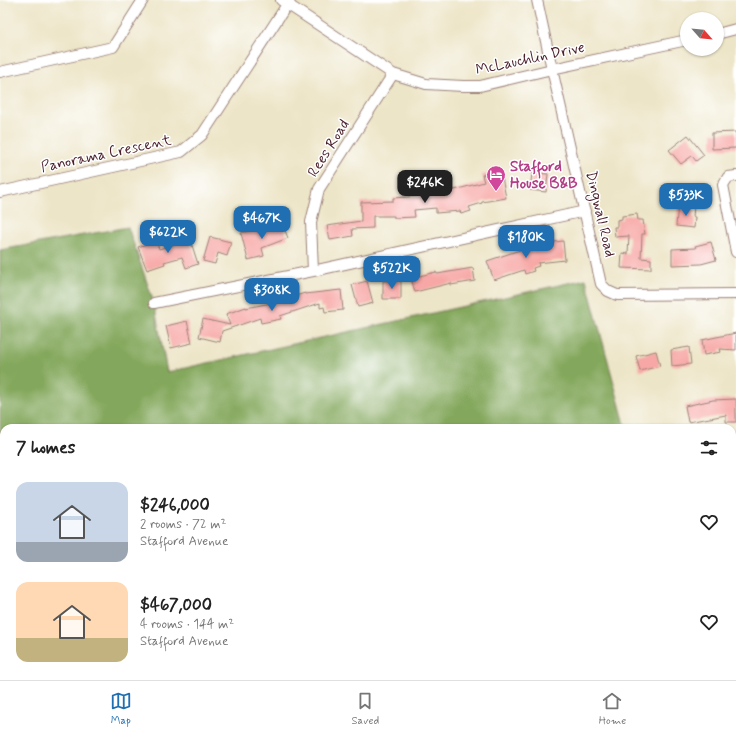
<!DOCTYPE html>
<html lang="en">
<head>
<meta charset="utf-8">
<style>
	:root { --surface:#fff; --page:#f2f2f2; --text:#222; --muted:#767676; --line:#e0e0e0; --accent:#1f6fb2 }
	body { margin:0; font-family:Mynerve,sans-serif; background:var(--page); color:var(--text); height:100vh; display:flex; flex-direction:column; font-size:15px; white-space:nowrap }
	* { box-sizing:border-box; margin:0 }
	p { font-size:13px; color:var(--muted) }
	.icon { flex:none; width:22px; height:22px; fill:none; stroke:currentColor; stroke-width:2; stroke-linecap:round; stroke-linejoin:round }
	.map { position:relative; flex:1; overflow:hidden }
	.sheet { position:absolute; left:0px; top:424px; width:736px; height:256px; display:flex; flex-direction:column; background:var(--surface); border-radius:12px 12px 0 0; box-shadow:0 1px 3px #0004 }
	.sheet>* { flex:none }
	.needle { width:26px; rotate:117deg }
	.buttons { position:absolute; left:680px; top:12px; display:grid; gap:8px }
	.buttons a { display:grid; place-items:center; width:44px; height:44px; border-radius:50%; background:var(--surface); box-shadow:0 1px 3px #0004; font-size:20px }
	.price { position:absolute; translate:-50% -34px; padding:0 9px; border-radius:8px; background:var(--accent); color:#fff; font-size:13px; line-height:26px; filter:drop-shadow(0 1px 2px #0008) }
	.price::after { content:''; position:absolute; left:50%; top:24px; width:12px; height:9px; margin-left:-6px; background:inherit; clip-path:polygon(0 0,100% 0,50% 100%) }
	.price.selected { background:#222; color:#fff }
	ul { padding:0; list-style:none }
	li { display:flex; align-items:center; gap:12px; height:100px; padding:0 16px }
	li span { display:grid; place-items:center; flex:none; width:112px; height:80px; border-radius:12px; color:#555 }
	li>.icon { margin-inline-start:auto }
	span .icon { width:48px; height:48px; fill:#fffc; stroke-width:1 }
	li b { font-size:17px }
	h2 { display:flex; justify-content:space-between; align-items:center; height:48px; padding:0 16px; font-size:17px }
	.tabs { display:flex; justify-content:space-around; align-items:center; height:56px; border-top:1px solid var(--line); background:var(--surface); font-size:11px; color:var(--muted) }
	.tabs a { display:grid; justify-items:center; gap:2px }
	.tabs .selected { color:var(--accent) }
	.map>svg:first-child { display:block }
</style>
</head>
<body>
<div class="map">
<svg width="736" height="680" viewBox="0 0 736 680">
	<rect width="100%" height="100%" fill="#fff"/>
	<filter id="ink" filterUnits="userSpaceOnUse"><feTurbulence type="fractalNoise" baseFrequency=".025" numOctaves="2"/><feDisplacementMap in="SourceGraphic" scale="8" xChannelSelector="R" yChannelSelector="G"/><feConvolveMatrix kernelMatrix="1 2 1 2 8 2 1 2 1" color-interpolation-filters="sRGB"/></filter>
	<filter id="wash" filterUnits="userSpaceOnUse"><feTurbulence type="fractalNoise" baseFrequency=".012" numOctaves="4" result="noise"/><feDisplacementMap in="SourceGraphic" scale="16" xChannelSelector="R" yChannelSelector="G"/><feGaussianBlur stdDeviation="0.9" result="paint"/><feColorMatrix in="noise" values="0 0 0 0 0 0 0 0 0 0 0 0 0 0 0 0 0 1.4 0 .05"/><feComposite in="paint" operator="in"/></filter>
	<g filter="url(#wash)">
		<rect width="100%" height="100%" fill="#ede5c7"/>
		<path fill="#a4c168" stroke="#77704a" d="M736,517V592L732,593V518Z"/>
		<path fill="#83a75c" stroke="#666344" d="M128,227L154,303L167,372L586,279L626,428H4V676H692L693,680H0V250Z"/>
		<g id="blocks">
			<path fill="#f7a8a6" d="M736,132V148L712,149V133Z
				M688,135L704,155L696,161L692,156L681,164L669,150Z
				M501,172L506,198L482,202V203L469,207L471,211L461,214L460,211L436,213V208L414,210L415,217L394,218V216H373V228L352,229L353,236L330,240L327,226L361,221V202L393,201V198L432,195V190L447,189V192L484,182L482,175Z
				M532,173L548,174L546,192L530,190Z
				M678,205L694,206L693,217H695L694,228L676,226Z
				M637,214L638,220H643L645,234H642L641,258L651,259V269L621,268L622,253L628,254L629,236L615,237L614,227H617V220L622,219V216Z
				M282,223L288,238L262,248L264,256L248,260L241,233L257,229L258,232Z
				M210,237L231,242L227,256L218,253L215,264L203,261Z
				M190,239L198,264L186,268L182,257L164,262L165,264L147,270L138,247L156,241L159,249Z
				M563,241L565,260L538,263L539,266L533,268L534,271L525,274L524,270L494,280L487,261L538,244Z
				M711,242L716,260L701,264L672,265V249L696,248L695,246Z
				M473,268L475,281L451,285V283L415,292L411,278L436,272L437,274Z
				M367,281L373,303L358,307L352,285Z
				M383,281H401V299H383Z
				M341,290L343,310L325,312L324,307L320,308V303L280,316L281,319L261,323L260,318L222,331L220,342L199,337L203,319L230,325L226,314L246,307V308L287,300L286,299L305,293V294Z
				M187,321L192,343L171,348L166,326Z
				M736,333V350L720,349L721,352L704,355L702,340Z
				M689,347L691,364L672,366L671,350Z
				M656,351L660,366L640,371L636,356Z
				M736,399V422H726V415L688,422L685,406L713,400Z"/>
		</g>
	</g>
	<g filter="url(#ink)">
		<use href="#blocks" fill-opacity="0" stroke="#9c8279" stroke-width="1"/>
		<g fill="none" stroke-linecap="round" stroke-linejoin="round">
			<defs>
				<path id="minor" d="M281,0L393,74L426,84L463,86H480L552,69L687,40
					M537,0L552,69L601,284L608,291L617,295L736,294
					M717,34L736,29
					M0,72L113,47L143,0
					M736,176L728,177L723,185L736,252
					M0,192L181,152L202,135L290,0
					M313,271L311,222L319,189L393,74
					M154,303L313,271L585,211
					M732,451L736,450
					M732,662L736,661"/>
			</defs>
			<use href="#minor" stroke="#9c8279" stroke-width="12"/>
			<use href="#minor" stroke="#fff" stroke-width="10"/>
		</g>
	</g>
	<defs>
		<symbol id="hotel-pin" viewBox="-11 -11 22 30"><path d="M0 17L-7.5 6A9.5 9.5 0 1 1 7.5 6Z" fill="#d1479c" stroke="#fff"/><path d="M-6-4.5h1.5V1H6V5H4.5V3h-9V5H-6ZM-4 0a1.8 1.8 0 1 1 3.6 0ZM.5 0V-2.5h3Q6-2.5 6 0Z" fill="#fff"/></symbol>
	</defs>
	<g fill-rule="evenodd">
		<use href="#hotel-pin" x="485" y="164" width="22" height="30"/>
	</g>
	<g text-anchor="middle" stroke-width="3" stroke-linejoin="round" paint-order="stroke">
		<g font-size="15" fill="#4a1f2b" stroke="#fff">
			<text transform="translate(530 58) rotate(-12)" y="5">McLauchlin Drive</text>
			<text transform="translate(328 148) rotate(-58)" y="5">Rees Road</text>
			<text transform="translate(106 153) rotate(-12)" y="5">Panorama Crescent</text>
			<text transform="translate(601 214) rotate(77)" y="5">Dingwall Road</text>
		</g>
		<g font-size="15" font-weight="bold" fill="#b23c85" stroke="#fff" text-anchor="start">
			<text x="510" y="171">Stafford<tspan x="510" dy="17">House B&amp;B</tspan></text>
		</g>
	</g>
</svg>
<div class="buttons">
<a><svg class="needle" viewBox="-14 -14 28 28"><path d="M0-13l5 13h-10z" fill="#e53935"/><path d="M0 13l5-13h-10z" fill="#767676"/></svg></a>
</div>
<b class="price selected" style="left:425px;top:204px">$246K</b>
<b class="price" style="left:686px;top:217px">$533K</b>
<b class="price" style="left:262px;top:240px">$467K</b>
<b class="price" style="left:168px;top:254px">$622K</b>
<b class="price" style="left:526px;top:259px">$180K</b>
<b class="price" style="left:392px;top:290px">$522K</b>
<b class="price" style="left:272px;top:312px">$308K</b>
<section class="sheet">
<h2>7 homes<svg class="icon" aria-label="filters" viewBox="0 0 24 24"><path d="M4 7h16M4 17h16"/><circle cx="9" cy="7" r="2"/><circle cx="15" cy="17" r="2"/></svg></h2>
<ul>
<li><span style="background:linear-gradient(#c9d6e8 75%,#9aa5b1 0)"><svg class="icon" aria-label="home" viewBox="0 0 24 24"><path d="M3 11l9-7 9 7M6 9v11h12V9"/></svg></span><div><b>$246,000</b><p>2 rooms · 72 m²</p><p>Stafford Avenue</p></div><svg class="icon" aria-label="heart" viewBox="0 0 24 24"><path d="M12 20l-8-8c-3-5 5-10 8-4 3-6 11-1 8 4z"/></svg></li>
<li><span style="background:linear-gradient(#ffd9b3 70%,#c2b280 0)"><svg class="icon" aria-label="home" viewBox="0 0 24 24"><path d="M3 11l9-7 9 7M6 9v11h12V9"/></svg></span><div><b>$467,000</b><p>4 rooms · 144 m²</p><p>Stafford Avenue</p></div><svg class="icon" aria-label="heart" viewBox="0 0 24 24"><path d="M12 20l-8-8c-3-5 5-10 8-4 3-6 11-1 8 4z"/></svg></li>
</ul>
</section>
</div>
<nav class="tabs">
<a class="selected"><svg class="icon" aria-label="map" viewBox="0 0 24 24"><path d="M3 6l6-2 6 2 6-2v14l-6 2-6-2-6 2zM9 4v14M15 6v14"/></svg>Map</a>
<a><svg class="icon" aria-label="saved" viewBox="0 0 24 24"><path d="M7 4h10v16l-5-4-5 4z"/></svg>Saved</a>
<a><svg class="icon" aria-label="home" viewBox="0 0 24 24"><path d="M3 11l9-7 9 7M6 9v11h12V9"/></svg>Home</a>
</nav>
</body>
</html>
